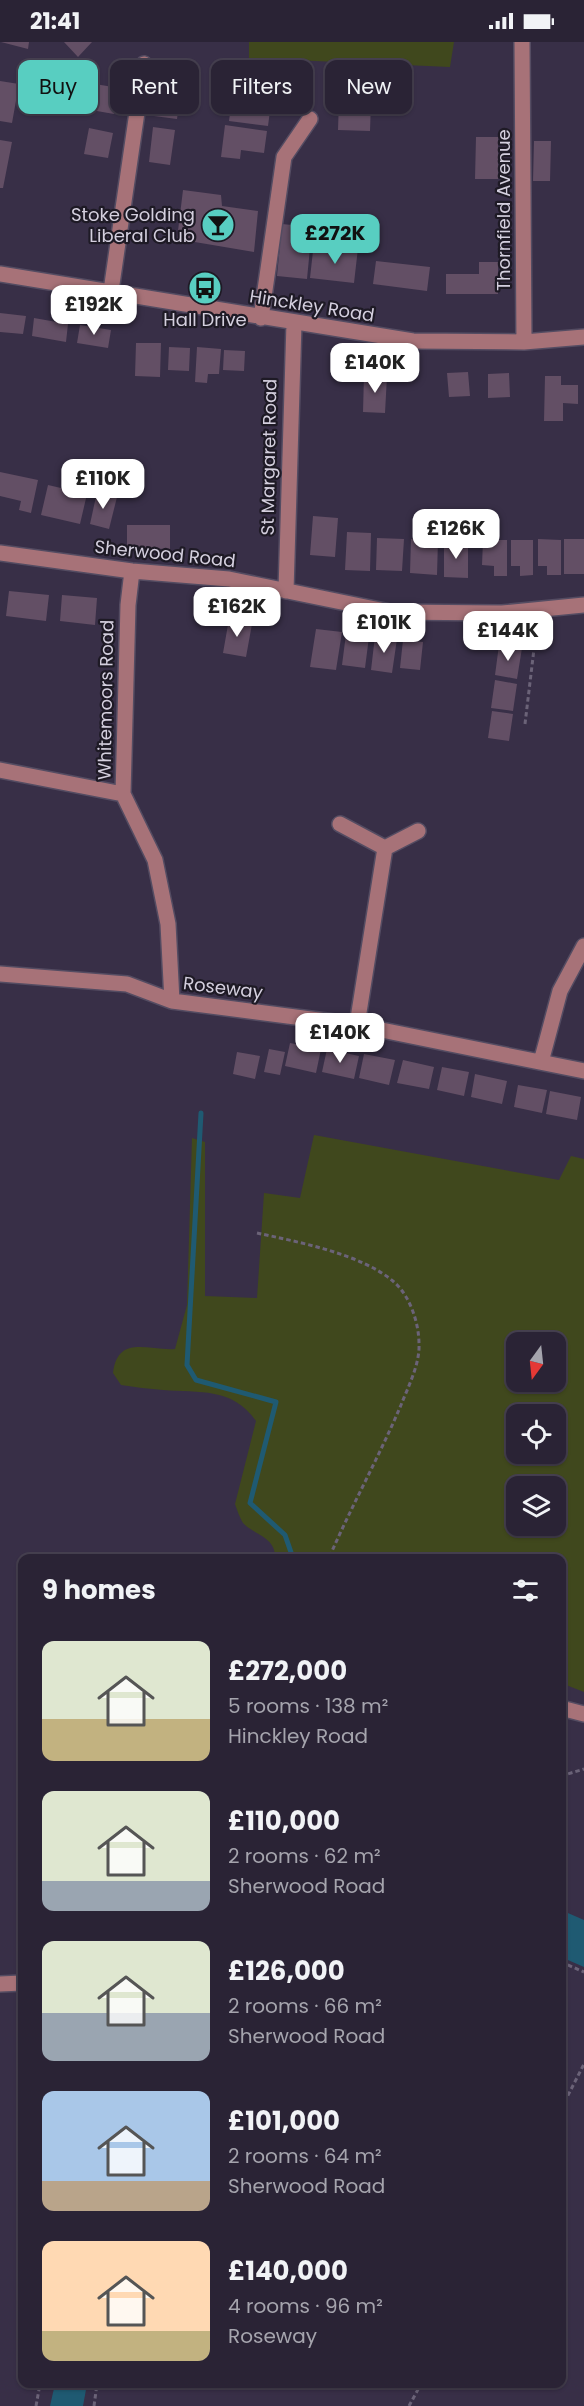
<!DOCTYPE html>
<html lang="en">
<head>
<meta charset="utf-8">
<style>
	:root { --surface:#2a2335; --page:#322b3d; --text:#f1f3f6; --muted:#a5a4ad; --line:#464050; --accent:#58cec1 }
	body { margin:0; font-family:Poppins,sans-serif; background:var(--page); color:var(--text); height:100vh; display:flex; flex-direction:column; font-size:22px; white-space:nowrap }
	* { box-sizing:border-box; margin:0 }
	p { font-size:20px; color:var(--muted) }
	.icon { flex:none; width:33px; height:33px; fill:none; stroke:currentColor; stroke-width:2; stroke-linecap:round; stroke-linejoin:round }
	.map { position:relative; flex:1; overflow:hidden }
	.drawer { position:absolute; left:18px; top:1512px; width:548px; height:834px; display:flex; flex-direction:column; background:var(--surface); border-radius:12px; box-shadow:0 2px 4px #0004,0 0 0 2px var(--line) }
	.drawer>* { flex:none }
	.hud { position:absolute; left:18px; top:18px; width:549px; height:54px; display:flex; gap:12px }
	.needle { width:39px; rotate:195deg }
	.buttons { position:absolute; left:506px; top:1290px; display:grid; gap:12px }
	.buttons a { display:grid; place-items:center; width:60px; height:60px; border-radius:12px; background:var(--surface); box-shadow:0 2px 4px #0004,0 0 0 2px var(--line); font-size:30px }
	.price { position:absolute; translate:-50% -51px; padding:0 14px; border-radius:12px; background:#fff; color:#222; font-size:20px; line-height:39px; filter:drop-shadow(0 2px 3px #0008) }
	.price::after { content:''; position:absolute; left:50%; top:36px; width:18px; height:14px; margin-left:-9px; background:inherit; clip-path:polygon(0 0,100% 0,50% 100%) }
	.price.selected { background:var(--accent); color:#111 }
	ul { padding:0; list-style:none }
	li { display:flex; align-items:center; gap:18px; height:150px; padding:0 24px }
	li span { display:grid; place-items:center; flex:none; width:168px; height:120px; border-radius:12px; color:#555 }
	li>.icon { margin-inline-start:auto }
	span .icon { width:72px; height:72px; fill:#fffc; stroke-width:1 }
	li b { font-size:26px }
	h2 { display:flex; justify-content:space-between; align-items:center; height:72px; padding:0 24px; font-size:26px }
	.tag { padding:0 21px; border-radius:12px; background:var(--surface); box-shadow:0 2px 4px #0004,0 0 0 2px var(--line); font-size:21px; line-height:54px }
	.tag.selected { background:var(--accent); color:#111 }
	.status { display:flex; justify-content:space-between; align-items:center; height:42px; padding:0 30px; background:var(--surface); direction:ltr }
	.status svg { height:16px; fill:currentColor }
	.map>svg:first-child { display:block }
</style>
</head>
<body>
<div class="status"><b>21:41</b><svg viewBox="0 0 49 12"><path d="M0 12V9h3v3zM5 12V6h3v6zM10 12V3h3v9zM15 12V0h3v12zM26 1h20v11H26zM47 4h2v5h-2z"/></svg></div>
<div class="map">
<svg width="584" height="2364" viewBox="0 0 584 2364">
	<rect width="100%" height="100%" fill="#382f47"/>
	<path fill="#40481d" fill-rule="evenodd" d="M249,0H454L450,25L249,16Z
		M314,1093L559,1138L571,1114L584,1117V1650L561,1641V1516H275C276,1495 254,1493 243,1481C240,1476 237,1468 235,1462L256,1379C232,1345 200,1351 163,1348C149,1347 135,1345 121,1343L113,1331C118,1292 148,1309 175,1307L187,1263L192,1096L205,1100V1254L257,1256L264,1151L300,1156ZM555,1300V1340H516V1300ZM555,1372V1412H516V1372ZM516,1444H555V1484H516Z"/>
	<path fill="#1f5a72" d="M561,1868L584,1878V1925L561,1915Z
		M55,2342H87L83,2364H50Z"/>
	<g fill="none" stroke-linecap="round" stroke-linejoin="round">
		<path stroke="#1f5a72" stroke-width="5" d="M201,1071L187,1323L196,1338L276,1360L250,1461L285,1493L293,1516"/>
	</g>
	<path fill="#634f65" d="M1,0H29L28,7Z
		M64,0H92L78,15Z
		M343,26L374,28L372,51L341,49Z
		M159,35L182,38L177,77L154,74Z
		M0,39L19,42L12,81L0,79Z
		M95,42L119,46L114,72L91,68Z
		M232,56L271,61L268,84L229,79Z
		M339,58L371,59L370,89L338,88Z
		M225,83L267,89L264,111L241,108L240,117L221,115Z
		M153,85L175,88L170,123L149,120Z
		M89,86L113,91L108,116L84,112Z
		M476,95H498V137H475Z
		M0,98L12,100L3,146H0Z
		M534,99H551L550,139H533Z
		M183,148L221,153L222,164L258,169L254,210L177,197Z
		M282,182L312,185L307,237L277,234Z
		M337,204L358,206L354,241L310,236L313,209L336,212Z
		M376,219L430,225L427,249L373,242Z
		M479,220H498V252H446V232H479Z
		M0,271L26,274L23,292L0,290Z
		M34,276L68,282L66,300L32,294Z
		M80,283L111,288L108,306L77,301Z
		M136,301H161L160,335L135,334Z
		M169,305L190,306L189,329L168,328Z
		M197,305L221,307L219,332H208L207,341L195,340Z
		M224,308L245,309L244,329L223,328Z
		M468,330L470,354L449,355L447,331Z
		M509,331L510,355L488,356V332Z
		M364,333L387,334L385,371L363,370Z
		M545,334H561V343H578V362L563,361V379H544Z
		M0,430L38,438L31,471L19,468L21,459L0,454Z
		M48,443L87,452L80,482L41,473Z
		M97,450L117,455L109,487L90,482Z
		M313,474L338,476L335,515L310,513Z
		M127,483H170V507L127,506Z
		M347,490L371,491L370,529L345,528Z
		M377,496L404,497L402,529L376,528Z
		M411,497L438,498L437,533L410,531Z
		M538,497L561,498V533H547V524H538Z
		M564,497H584V532H564Z
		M483,498H507V534H494V524L482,523Z
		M511,498H533V533L520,534V524H511Z
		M444,501H468V536L444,535Z
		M9,549L49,553L46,579L6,574Z
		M62,553L97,556L95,583L60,579Z
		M229,577L252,582L246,615L223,611Z
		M316,587L342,590L336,628L310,625Z
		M346,592L369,595L365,626L342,623Z
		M375,594L397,597L392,631L371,628Z
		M403,598L423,600L420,628L400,626Z
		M499,603L522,606L517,637L495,633Z
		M495,638L517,642L513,669L491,666Z
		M492,669L513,672L509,699L488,696Z
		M290,1001L321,1007L316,1031L285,1024Z
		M269,1007L285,1010L280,1033L264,1030Z
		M327,1007L359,1014L354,1037L322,1030Z
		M237,1010L260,1014L255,1037L233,1032Z
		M364,1012L395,1018L389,1043L359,1036Z
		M403,1018L434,1025L429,1047L397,1041Z
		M442,1025L469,1030L464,1054L437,1048Z
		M475,1032L507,1039L502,1062L471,1055Z
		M518,1043L547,1048L542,1071L514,1065Z
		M550,1049L581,1055L577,1078L546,1072Z"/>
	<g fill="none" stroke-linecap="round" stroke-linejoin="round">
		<defs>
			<path id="minor" d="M522,0L524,300
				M0,232L413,299L524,300L584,295
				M111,249L144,22
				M261,276L284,115L310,77
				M0,511L132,529L229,537L390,570L502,571L584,563
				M132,529L128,563L123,752L155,818L168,882L172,959
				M286,549L294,281
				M0,728L123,752
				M340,782L385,806L418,789
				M0,932L127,942L172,959L357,983L584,1029
				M357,983L385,806
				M541,1020L560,949L584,904
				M561,1666L584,1672
				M0,1942L22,1941"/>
		</defs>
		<use href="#minor" stroke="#544c62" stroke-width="18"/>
		<path stroke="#6b6378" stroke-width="3" stroke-dasharray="4.5 3" stroke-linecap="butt" d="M525,682L537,582
			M257,1191C298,1200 362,1212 394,1240C410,1254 419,1281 419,1302C420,1322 408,1345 401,1363C379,1415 351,1465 329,1516
			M561,1734L584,1727
			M561,1920L584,1930
			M561,2067L584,2022
			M36,2364L40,2342
			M94,2364L97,2342
			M409,2364L421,2342"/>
		<use href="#minor" stroke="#a77278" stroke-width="15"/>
	</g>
	<defs>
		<symbol id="bar-disc" viewBox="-11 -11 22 22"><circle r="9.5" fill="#58cec1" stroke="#1e1a25"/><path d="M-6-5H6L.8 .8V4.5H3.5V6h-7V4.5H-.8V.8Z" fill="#111"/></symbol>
		<symbol id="bus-disc" viewBox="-11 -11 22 22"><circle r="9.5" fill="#58cec1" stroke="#1e1a25"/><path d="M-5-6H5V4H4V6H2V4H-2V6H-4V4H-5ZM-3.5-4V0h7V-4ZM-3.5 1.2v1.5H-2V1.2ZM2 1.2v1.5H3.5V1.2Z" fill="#111"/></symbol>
	</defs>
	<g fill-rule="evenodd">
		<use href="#bar-disc" x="199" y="164" width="38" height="38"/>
		<use href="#bus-disc" x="186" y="227" width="38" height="38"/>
	</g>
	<g text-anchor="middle" stroke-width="4.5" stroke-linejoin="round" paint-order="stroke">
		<g font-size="18" fill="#d4cfde" stroke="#1e1a25">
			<text transform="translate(504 168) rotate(-90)" y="6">Thornfield Avenue</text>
			<text transform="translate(312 264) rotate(9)" y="6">Hinckley Road</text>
			<text transform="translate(269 415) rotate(-89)" y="6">St Margaret Road</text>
			<text transform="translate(165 512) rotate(6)" y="6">Sherwood Road</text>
			<text transform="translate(106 658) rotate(-89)" y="6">Whitemoors Road</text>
			<text transform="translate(223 946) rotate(7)" y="6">Roseway</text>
		</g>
		<g font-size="18" fill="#d4cfde" stroke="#1e1a25" text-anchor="end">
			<text x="195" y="179">Stoke Golding<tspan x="195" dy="21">Liberal Club</tspan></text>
			<text x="205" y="284" text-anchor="middle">Hall Drive</text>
		</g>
	</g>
</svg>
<div class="buttons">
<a><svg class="needle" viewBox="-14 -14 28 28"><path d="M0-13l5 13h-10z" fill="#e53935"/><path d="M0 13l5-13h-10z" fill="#a5a4ad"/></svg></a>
<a><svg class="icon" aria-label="locate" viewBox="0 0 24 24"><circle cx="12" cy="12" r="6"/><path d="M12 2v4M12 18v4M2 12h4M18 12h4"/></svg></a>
<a><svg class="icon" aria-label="layers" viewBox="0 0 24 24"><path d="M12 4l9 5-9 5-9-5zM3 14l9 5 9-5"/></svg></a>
</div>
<b class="price selected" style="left:335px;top:223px">£272K</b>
<b class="price" style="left:94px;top:294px">£192K</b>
<b class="price" style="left:375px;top:352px">£140K</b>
<b class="price" style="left:103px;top:468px">£110K</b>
<b class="price" style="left:456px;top:518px">£126K</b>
<b class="price" style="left:237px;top:596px">£162K</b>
<b class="price" style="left:384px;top:612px">£101K</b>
<b class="price" style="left:508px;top:620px">£144K</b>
<b class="price" style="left:340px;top:1022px">£140K</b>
<div class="hud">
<a class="tag selected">Buy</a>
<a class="tag">Rent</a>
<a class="tag">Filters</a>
<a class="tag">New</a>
</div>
<section class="drawer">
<h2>9 homes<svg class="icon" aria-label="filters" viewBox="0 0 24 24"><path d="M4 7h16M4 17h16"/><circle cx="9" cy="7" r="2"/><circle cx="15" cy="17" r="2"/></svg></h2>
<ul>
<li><span style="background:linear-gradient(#dfe7d0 65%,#c2b280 0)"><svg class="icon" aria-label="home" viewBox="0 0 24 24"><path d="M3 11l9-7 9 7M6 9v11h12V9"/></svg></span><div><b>£272,000</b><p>5 rooms · 138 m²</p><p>Hinckley Road</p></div></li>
<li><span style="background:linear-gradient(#dfe7d0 75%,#9aa5b1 0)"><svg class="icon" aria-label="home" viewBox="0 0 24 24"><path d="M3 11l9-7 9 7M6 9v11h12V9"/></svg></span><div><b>£110,000</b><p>2 rooms · 62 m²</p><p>Sherwood Road</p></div></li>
<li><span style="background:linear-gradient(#dfe7d0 60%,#9aa5b1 0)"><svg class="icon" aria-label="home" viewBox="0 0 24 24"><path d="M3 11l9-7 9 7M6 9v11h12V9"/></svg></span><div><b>£126,000</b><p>2 rooms · 66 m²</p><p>Sherwood Road</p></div></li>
<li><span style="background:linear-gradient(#a9c7e8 75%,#b9a48a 0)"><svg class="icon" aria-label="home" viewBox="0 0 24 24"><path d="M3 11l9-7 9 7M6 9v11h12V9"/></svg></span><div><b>£101,000</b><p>2 rooms · 64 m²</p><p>Sherwood Road</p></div></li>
<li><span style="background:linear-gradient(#ffd9b3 75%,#c2b280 0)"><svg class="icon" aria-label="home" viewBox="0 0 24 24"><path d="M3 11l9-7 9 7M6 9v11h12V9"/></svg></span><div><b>£140,000</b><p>4 rooms · 96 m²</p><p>Roseway</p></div></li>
</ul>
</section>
</div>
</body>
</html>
